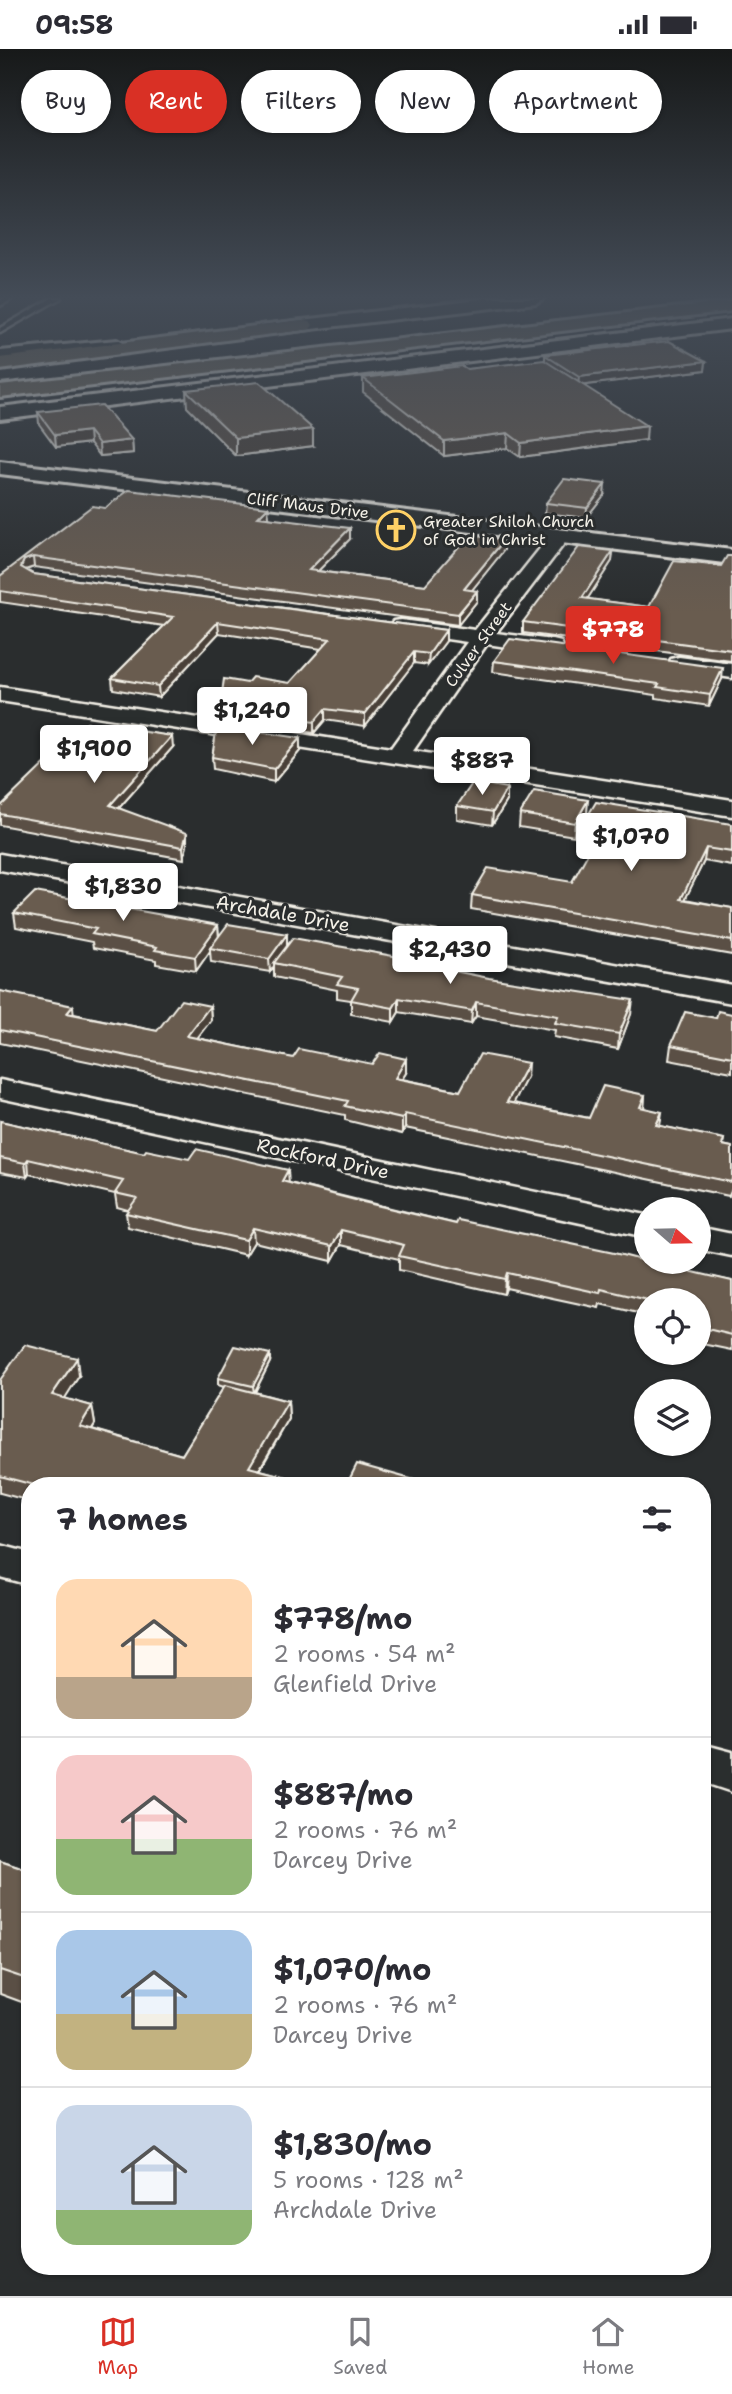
<!DOCTYPE html>
<html lang="en">
<head>
<meta charset="utf-8">
<style>
	:root { --surface:#fff; --page:#f2f2f3; --text:#2b2b33; --muted:#7c7c81; --line:#e1e1e2; --accent:#d93025 }
	body { margin:0; font-family:"Shantell Sans",sans-serif; background:var(--page); color:var(--text); height:100vh; display:flex; flex-direction:column; font-size:26px; white-space:nowrap }
	* { box-sizing:border-box; margin:0 }
	p { font-size:23px; color:var(--muted) }
	.icon { flex:none; width:38px; height:38px; fill:none; stroke:currentColor; stroke-width:2; stroke-linecap:round; stroke-linejoin:round }
	.map { position:relative; flex:1; overflow:hidden }
	.drawer { position:absolute; left:21px; top:1428px; width:690px; height:798px; display:flex; flex-direction:column; background:var(--surface); border-radius:28px; box-shadow:0 2px 5px #0004 }
	.drawer>* { flex:none }
	.banner { position:absolute; left:21px; top:21px; width:691px; height:63px; display:flex; gap:14px }
	.needle { width:46px; rotate:110deg }
	.tools { position:absolute; left:634px; top:1148px; display:grid; gap:14px }
	.tools a { display:grid; place-items:center; width:77px; height:77px; border-radius:50%; background:var(--surface); box-shadow:0 2px 5px #0004; font-size:35px }
	.price { position:absolute; translate:-50% -60px; padding:0 16px; border-radius:7px; background:#fff; color:#222; font-size:23px; line-height:46px; filter:drop-shadow(0 2px 4px #0008) }
	.price::after { content:''; position:absolute; left:50%; top:42px; width:21px; height:16px; margin-left:-10px; background:inherit; clip-path:polygon(0 0,100% 0,50% 100%) }
	.price.selected { background:var(--accent); color:#fff }
	ul { padding:0; list-style:none }
	li { display:flex; align-items:center; gap:21px; height:175px; padding:0 35px }
	li+li { border-top:2px solid var(--line) }
	li span { display:grid; place-items:center; flex:none; width:196px; height:140px; border-radius:21px; color:#555 }
	li>.icon { margin-inline-start:auto }
	span .icon { width:84px; height:84px; fill:#fffc; stroke-width:1 }
	li b { font-size:30px }
	h2 { display:flex; justify-content:space-between; align-items:center; height:84px; padding:0 35px; font-size:30px }
	.chip { padding:0 24px; border-radius:32px; background:var(--surface); box-shadow:0 2px 5px #0004; font-size:24px; line-height:63px }
	.chip.selected { background:var(--accent); color:#fff }
	.status { display:flex; justify-content:space-between; align-items:center; height:49px; padding:0 35px; background:var(--surface); direction:ltr }
	.status svg { height:19px; fill:currentColor }
	.tab-bar { display:flex; justify-content:space-around; align-items:center; height:98px; border-top:2px solid var(--line); background:var(--surface); font-size:19px; color:var(--muted) }
	.tab-bar a { display:grid; justify-items:center; gap:4px }
	.tab-bar .selected { color:var(--accent) }
	.map>svg:first-child { display:block }
</style>
</head>
<body>
<div class="status"><b>09:58</b><svg viewBox="0 0 49 12"><path d="M0 12V9h3v3zM5 12V6h3v6zM10 12V3h3v9zM15 12V0h3v12zM26 1h20v11H26zM47 4h2v5h-2z"/></svg></div>
<div class="map">
<svg width="732" height="2247" viewBox="0 0 732 2247">
	<rect width="100%" height="100%" fill="#2a2d2e"/>
	<filter id="ink" filterUnits="userSpaceOnUse"><feTurbulence type="fractalNoise" baseFrequency=".0143" numOctaves="2"/><feDisplacementMap in="SourceGraphic" scale="14" xChannelSelector="R" yChannelSelector="G"/><feConvolveMatrix kernelMatrix="1 2 1 2 8 2 1 2 1" color-interpolation-filters="sRGB"/></filter>
	<g filter="url(#ink)">
		<g fill="none" stroke-linecap="round" stroke-linejoin="round">
			<defs>
				<path id="lane" d="M5,249H14L0,257V252Z
					M52,249H61L0,284V279Z"/>
				<path id="street" d="M560,481L567,483L570,487L496,584L553,591L561,593L564,598L561,603L553,605L487,595L413,702L732,751V767L0,652V638L391,699L467,593L393,582L390,577L393,572L401,571L475,581L553,483Z
					M679,608L732,615V629L671,620L668,615L671,610Z
					M0,805L732,936V954L0,821Z
					M0,1031L646,1166V1188L0,1049Z
					M698,1178L732,1185V1207L698,1200Z
					M0,1496L30,1504V1536L0,1528Z
					M702,1695L732,1703V1743L702,1733Z"/>
				<path id="secondary" d="M488,249H544L536,254L260,286L251,281L260,276Z
					M732,270V280L0,370V358Z
					M117,291L126,296L123,300L0,314V302Z
					M0,413L732,501V515L0,425Z"/>
				<path id="highway" d="M732,252V262L0,348V336Z
					M304,271L310,272L313,276L310,280L0,321V309Z"/>
			</defs>
			<use href="#lane" stroke="#f4f1e8" stroke-width="5"/>
			<use href="#street" stroke="#f4f1e8" stroke-width="5"/>
			<use href="#secondary" stroke="#f4f1e8" stroke-width="6"/>
			<use href="#highway" stroke="#f4f1e8" stroke-width="6"/>
			<use href="#lane" fill="#2a2d2e" fill-rule="evenodd"/>
			<use href="#street" fill="#2a2d2e" fill-rule="evenodd"/>
			<use href="#secondary" fill="#2a2d2e" fill-rule="evenodd"/>
			<use href="#highway" fill="#736b5a" fill-rule="evenodd"/>
		</g>
		<path fill="#5a4f44" stroke="#f4f1e8" stroke-width="2" d="M545,306L706,312L705,321L583,336L646,391L520,408L507,399L444,407L363,343V329L467,320L545,312Z
			M186,341L313,397L236,407L187,358Z
			M38,363L132,391L133,404L100,407L90,394L56,398L39,375Z
			M604,446L586,469L545,464L546,454Z
			M268,458V469L350,490L318,522L425,536L504,491V501L472,541L477,552L458,576L34,518L26,521L33,525L446,581V592L428,616L414,614L365,677L325,671L314,684L220,670V658L247,634H290L321,600L219,584L159,648L113,640L112,629L164,577L0,553V527L105,459Z
			M613,502L612,512L587,550L649,558L721,517L732,507L731,612L523,584V573Z
			M494,612L722,630L709,657L656,649V646L493,623Z
			M173,698L119,759L187,796L184,810L0,776V758Z
			M300,702L274,733L213,720L212,708Z
			M507,739V752L492,776L457,770V757Z
			M587,764L574,787L519,778L520,765Z
			M732,775V817L704,812L685,850L732,859V906L471,860L472,846L572,833L595,794L580,791L581,778Z
			M14,864L218,876L219,888L287,885V897L421,916L631,965L618,1000L554,988L555,981L476,967L471,975L399,963L393,973L351,965V951L337,949V941L274,928V917L270,923L211,913L210,902L196,922L156,915V911L93,899L92,893L16,878Z
			M0,942L74,965L157,982L210,957L211,971L197,989L293,1009L406,1024L402,1030L460,1042L527,1028L513,1054L589,1069L645,1046L644,1059L660,1077L724,1090L723,1096L732,1098V1140L729,1147L405,1079L402,1085L345,1071V1066L0,994Z
			M732,965V1023L669,1011L671,996L716,969Z
			M0,1072L144,1104L289,1134L456,1175L732,1232V1301L698,1294L699,1279L698,1278V1251H646V1266L600,1255L599,1259L506,1239L504,1245L399,1221V1210L341,1196L332,1212L254,1193L246,1206L128,1178L126,1164L128,1161L117,1158L115,1145L29,1125L27,1128L0,1123Z
			M270,1313L255,1343L288,1352L289,1370L260,1421L321,1437H30V1452L0,1444V1331L79,1327L64,1349L92,1357L95,1375L92,1380L182,1406L224,1338L218,1336V1329Z
			M0,1812L30,1822V1956L0,1945Z"/>
		<path fill="#4a4037" stroke="#f4f1e8" stroke-width="2" d="M706,312L705,321L578,337L579,328Z
			M647,377L646,391L520,408L521,394Z
			M313,380V397L236,407V389Z
			M89,382L90,394L56,398L55,386Z
			M508,384L507,399L444,407V392Z
			M132,391L133,404L100,407L99,395Z
			M605,435L604,446L586,469L587,459Z
			M268,458L269,468L258,478V468Z
			M350,479V490L309,531V521Z
			M504,491V501L464,551V540Z
			M613,502L612,512L581,560L582,549Z
			M33,508L34,518L25,521L21,518L24,511Z
			M477,542V552L458,576V565Z
			M218,573L219,584L159,648L158,637Z
			M446,581V592L428,616L429,605Z
			M414,603V614L365,677V665Z
			M723,619L722,630L709,657L710,646Z
			M325,660V671L314,684V673Z
			M172,687L173,698L111,768L110,756Z
			M300,689V702L274,733V720Z
			M507,739V752L492,776L493,763Z
			M588,751L587,764L574,787L575,774Z
			M187,784V796L184,810L183,798Z
			M706,799L704,812L679,863L681,850Z
			M218,876L219,890L210,899V902L196,922L195,908Z
			M287,885V898L274,914V917L270,923L269,910Z
			M399,949V963L393,973V959Z
			M633,951L631,965L618,1000L619,985Z
			M476,953V967L471,975L472,962Z
			M73,957L74,970L67,964Z
			M210,957L211,971L188,1001L187,987Z
			M406,1010V1024L394,1043L395,1029Z
			M528,1014L527,1028L507,1067V1053Z
			M645,1046L644,1060L640,1058Z
			M662,1063L660,1077L656,1076Z
			M405,1065V1079L402,1085V1070Z
			M28,1110L29,1125L27,1128L25,1114Z
			M288,1121L289,1136L282,1132Z
			M253,1179L254,1193L246,1206V1191Z
			M341,1181V1196L332,1212V1197Z
			M507,1224L506,1239L504,1245L505,1230Z
			M270,1305V1313L254,1344L253,1337Z
			M77,1309L79,1327L55,1365L52,1346Z
			M288,1352L289,1370L250,1436L249,1418Z
			M92,1357L95,1375L82,1395L80,1377Z"/>
		<path fill="#695c4f" stroke="#f4f1e8" stroke-width="2" d="M669,292L706,312L579,328L545,306Z
			M544,311L647,377L521,394L508,384L444,392L363,329L462,317L467,320Z
			M259,333L313,380L236,389L186,341Z
			M101,356L132,391L99,395L89,382L55,386L38,363Z
			M564,430L605,435L587,459L546,454Z
			M129,441L268,458L258,468L350,479L309,521L324,523L425,536L469,486L504,491L464,540L477,542L458,565L33,508L24,511L21,518L33,525L446,581L429,605L414,603L365,665L325,660L314,673L220,658L224,630L247,634L252,628L290,634L330,590L218,573L158,637L112,629L173,568L0,542V527L92,457L105,459Z
			M579,498L613,502L582,549L649,558L674,512L721,517L727,507H732V601L523,573Z
			M510,590L723,619L710,646L657,638L659,635L494,612Z
			M87,674L172,687L110,756L187,784L183,798L0,765V758Z
			M217,677L300,689L274,720L212,708Z
			M473,733L507,739L493,763L457,757Z
			M534,742L588,751L575,774L520,765Z
			M596,753L732,775V803L706,799L681,850L732,859V892L472,846L488,819L572,833L601,781L581,778Z
			M35,843L218,876L195,908L155,901L157,898L92,885L96,880L14,864Z
			M228,875L287,885L269,910L210,899Z
			M293,889L421,912L419,915L489,929L633,951L619,985L555,974L558,967L476,953L472,962L399,949L393,959L351,951L358,939L337,935L342,928L274,914Z
			M0,942L73,957L67,964L157,982L181,951L210,957L187,987L293,1009L299,1000L372,1015L380,1004L406,1010L395,1029L460,1042L480,1005L528,1014L507,1053L589,1069L603,1037L645,1046L640,1058L662,1063L656,1076L724,1090L722,1096L732,1098V1130L731,1133L405,1065L402,1070L345,1057L348,1052L0,981Z
			M718,962L732,965V1008L671,996L685,963L716,969Z
			M0,1072L144,1104L146,1101L189,1110L196,1100L288,1121L282,1132L359,1152L456,1175L458,1171L614,1204L646,1212V1213H650L732,1232V1286L699,1278L704,1264L698,1263V1251H648L601,1240L600,1244L507,1224L505,1230L399,1207L404,1196L341,1181L332,1197L253,1179L246,1191L126,1164L137,1149L115,1144L123,1132L28,1110L25,1114L0,1109Z
			M25,1296L77,1309L52,1346L92,1357L80,1377L182,1406L225,1336L288,1352L249,1418L321,1437H38L0,1427V1331Z
			M235,1297L270,1305L253,1337L218,1329Z
			M357,1415L436,1437H346Z
			M455,1429L483,1437H451Z
			M702,1779L706,1780L702,1801Z
			M0,1812L30,1822V1931L0,1921Z"/>
	</g>
	<linearGradient id="sky" x2="0" y2="1"><stop stop-color="#171919"/><stop offset="0.44" stop-color="#444c57"/><stop offset="1" stop-color="#444c57" stop-opacity="0"/></linearGradient>
	<rect width="732" height="564" fill="url(#sky)"/>
	<defs>
		<symbol id="church-ring" viewBox="-11 -11 22 22"><circle r="9.5" fill="#2a2d2e" stroke="#ffd166" stroke-width="1.5"/><path d="M-1.2-6h2.4v3.5h3.3v2.4h-3.3V6h-2.4V-.1h-3.3v-2.4h3.3Z" fill="#ffd166"/></symbol>
	</defs>
	<g fill-rule="evenodd">
		<use href="#church-ring" x="374" y="459" width="44" height="44"/>
	</g>
	<g text-anchor="middle" stroke-width="6" stroke-linejoin="round" paint-order="stroke">
		<g font-size="16" fill="#f4f1e8" stroke="#2a2d2e">
			<text transform="translate(308 456) rotate(7)" y="6">Cliff Maus Drive</text>
			<text transform="translate(478 595) rotate(-54)" y="6">Culver Street</text>
		</g>
		<g font-size="16" fill="#f4f1e8" stroke="#2a2d2e" text-anchor="start">
			<text x="423" y="478">Greater Shiloh Church<tspan x="423" dy="18">of God in Christ</tspan></text>
		</g>
		<g font-size="19" fill="#f4f1e8" stroke="#2a2d2e">
			<text transform="translate(283 864) rotate(10)" y="7">Archdale Drive</text>
			<text transform="translate(323 1109) rotate(12)" y="7">Rockford Drive</text>
		</g>
	</g>
</svg>
<div class="tools">
<a><svg class="needle" viewBox="-14 -14 28 28"><path d="M0-13l5 13h-10z" fill="#e53935"/><path d="M0 13l5-13h-10z" fill="#7c7c81"/></svg></a>
<a><svg class="icon" aria-label="locate" viewBox="0 0 24 24"><circle cx="12" cy="12" r="6"/><path d="M12 2v4M12 18v4M2 12h4M18 12h4"/></svg></a>
<a><svg class="icon" aria-label="layers" viewBox="0 0 24 24"><path d="M12 4l9 5-9 5-9-5zM3 14l9 5 9-5"/></svg></a>
</div>
<b class="price selected" style="left:613px;top:617px">$778</b>
<b class="price" style="left:252px;top:698px">$1,240</b>
<b class="price" style="left:94px;top:736px">$1,900</b>
<b class="price" style="left:482px;top:748px">$887</b>
<b class="price" style="left:631px;top:824px">$1,070</b>
<b class="price" style="left:123px;top:874px">$1,830</b>
<b class="price" style="left:450px;top:937px">$2,430</b>
<div class="banner">
<a class="chip">Buy</a>
<a class="chip selected">Rent</a>
<a class="chip">Filters</a>
<a class="chip">New</a>
<a class="chip">Apartment</a>
</div>
<section class="drawer">
<h2>7 homes<svg class="icon" aria-label="filters" viewBox="0 0 24 24"><path d="M4 7h16M4 17h16"/><circle cx="9" cy="7" r="2"/><circle cx="15" cy="17" r="2"/></svg></h2>
<ul>
<li><span style="background:linear-gradient(#ffd9b3 70%,#b9a48a 0)"><svg class="icon" aria-label="home" viewBox="0 0 24 24"><path d="M3 11l9-7 9 7M6 9v11h12V9"/></svg></span><div><b>$778/mo</b><p>2 rooms · 54 m²</p><p>Glenfield Drive</p></div></li>
<li><span style="background:linear-gradient(#f6c9c9 60%,#8fb573 0)"><svg class="icon" aria-label="home" viewBox="0 0 24 24"><path d="M3 11l9-7 9 7M6 9v11h12V9"/></svg></span><div><b>$887/mo</b><p>2 rooms · 76 m²</p><p>Darcey Drive</p></div></li>
<li><span style="background:linear-gradient(#a9c7e8 60%,#c2b280 0)"><svg class="icon" aria-label="home" viewBox="0 0 24 24"><path d="M3 11l9-7 9 7M6 9v11h12V9"/></svg></span><div><b>$1,070/mo</b><p>2 rooms · 76 m²</p><p>Darcey Drive</p></div></li>
<li><span style="background:linear-gradient(#c9d6e8 75%,#8fb573 0)"><svg class="icon" aria-label="home" viewBox="0 0 24 24"><path d="M3 11l9-7 9 7M6 9v11h12V9"/></svg></span><div><b>$1,830/mo</b><p>5 rooms · 128 m²</p><p>Archdale Drive</p></div></li>
</ul>
</section>
</div>
<nav class="tab-bar">
<a class="selected"><svg class="icon" aria-label="map" viewBox="0 0 24 24"><path d="M3 6l6-2 6 2 6-2v14l-6 2-6-2-6 2zM9 4v14M15 6v14"/></svg>Map</a>
<a><svg class="icon" aria-label="saved" viewBox="0 0 24 24"><path d="M7 4h10v16l-5-4-5 4z"/></svg>Saved</a>
<a><svg class="icon" aria-label="home" viewBox="0 0 24 24"><path d="M3 11l9-7 9 7M6 9v11h12V9"/></svg>Home</a>
</nav>
</body>
</html>
